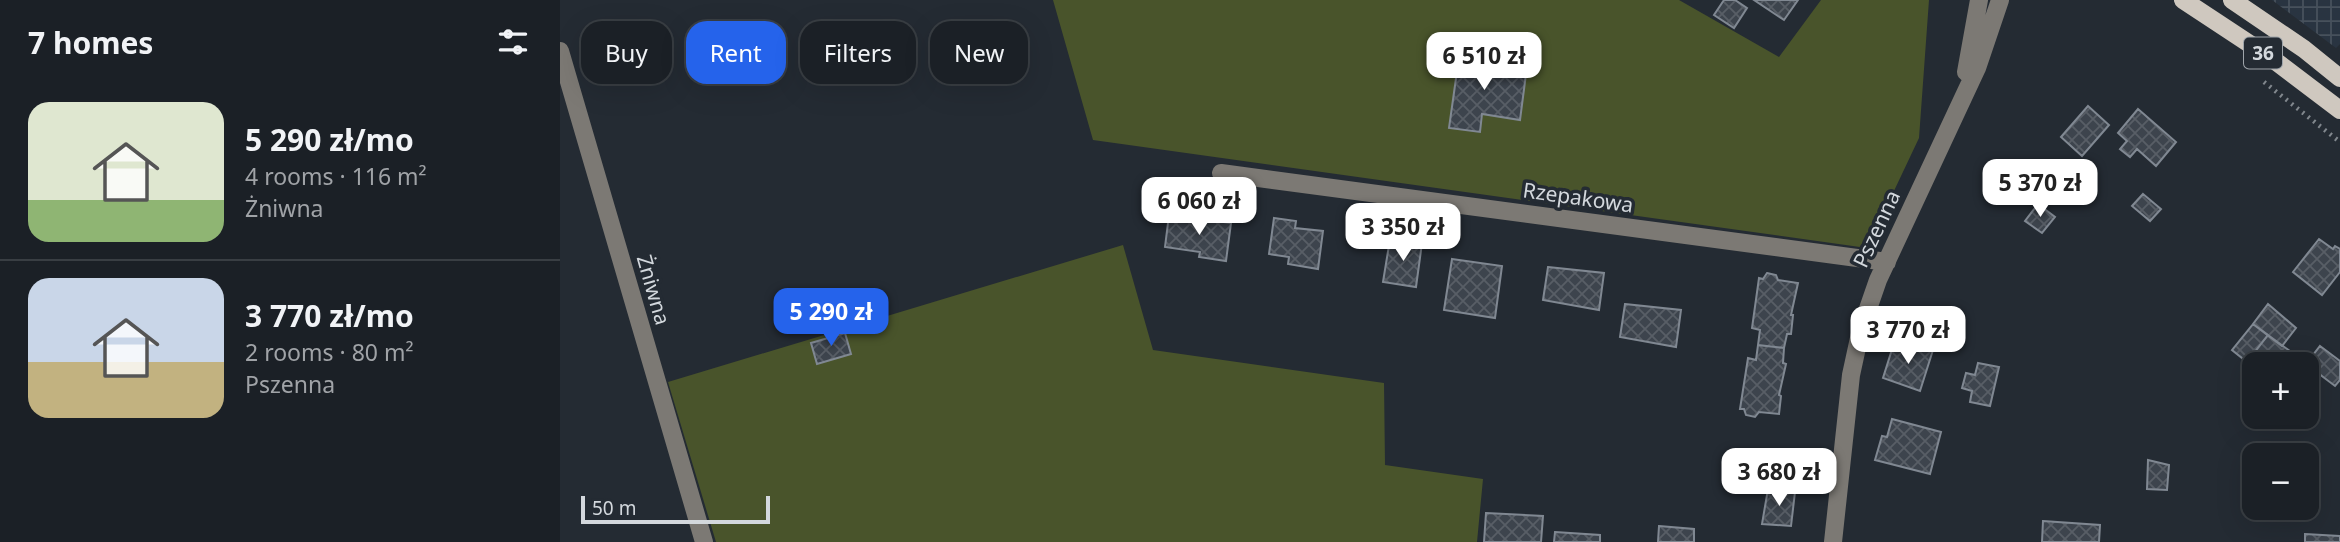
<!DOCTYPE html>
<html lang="en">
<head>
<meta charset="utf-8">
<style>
	:root { --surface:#1b2026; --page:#24282e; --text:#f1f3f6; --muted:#a0a3a7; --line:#393e43; --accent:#2563eb }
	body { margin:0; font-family:"Noto Sans",sans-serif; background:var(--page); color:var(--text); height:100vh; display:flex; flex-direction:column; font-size:26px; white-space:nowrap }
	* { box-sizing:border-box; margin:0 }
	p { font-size:23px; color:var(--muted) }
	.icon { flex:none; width:38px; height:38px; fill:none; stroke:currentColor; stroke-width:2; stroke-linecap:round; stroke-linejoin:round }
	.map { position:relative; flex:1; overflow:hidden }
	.details { display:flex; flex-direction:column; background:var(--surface); width:560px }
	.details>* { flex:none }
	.banner { position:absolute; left:21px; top:21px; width:665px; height:63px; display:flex; gap:14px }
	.fabs { position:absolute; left:1682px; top:352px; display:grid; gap:14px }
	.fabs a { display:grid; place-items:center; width:77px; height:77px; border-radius:14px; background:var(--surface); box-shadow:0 7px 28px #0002,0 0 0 2px var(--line); font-size:35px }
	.scale { position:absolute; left:21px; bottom:18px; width:189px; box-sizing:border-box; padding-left:7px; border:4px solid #d3d8dd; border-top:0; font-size:19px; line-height:24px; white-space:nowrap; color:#d3d8dd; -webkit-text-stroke:5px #242b33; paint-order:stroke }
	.price { position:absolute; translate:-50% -60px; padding:0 16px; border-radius:14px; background:#fff; color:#222; font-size:23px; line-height:46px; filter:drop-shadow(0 2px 4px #0008) }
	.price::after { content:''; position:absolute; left:50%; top:42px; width:21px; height:16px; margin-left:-10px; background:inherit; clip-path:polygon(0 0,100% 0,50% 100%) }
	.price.on { background:var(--accent); color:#fff }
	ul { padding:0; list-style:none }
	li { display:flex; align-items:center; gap:21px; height:175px; padding:0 28px }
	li+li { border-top:2px solid var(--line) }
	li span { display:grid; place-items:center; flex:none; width:196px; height:140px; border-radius:21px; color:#555 }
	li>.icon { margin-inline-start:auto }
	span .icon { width:84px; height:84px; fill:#fffc; stroke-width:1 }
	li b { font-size:30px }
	h2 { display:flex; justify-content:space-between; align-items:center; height:84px; padding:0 28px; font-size:30px }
	.pill { padding:0 24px; border-radius:21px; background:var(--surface); box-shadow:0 7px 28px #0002,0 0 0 2px var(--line); font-size:24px; line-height:63px }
	.pill.on { background:var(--accent); color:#fff }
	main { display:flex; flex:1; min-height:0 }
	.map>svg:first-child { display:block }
</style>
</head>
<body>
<main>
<section class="details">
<h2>7 homes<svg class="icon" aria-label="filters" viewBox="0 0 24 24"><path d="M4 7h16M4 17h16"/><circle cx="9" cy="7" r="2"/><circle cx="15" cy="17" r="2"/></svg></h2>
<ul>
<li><span style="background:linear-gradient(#dfe7d0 70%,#8fb573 0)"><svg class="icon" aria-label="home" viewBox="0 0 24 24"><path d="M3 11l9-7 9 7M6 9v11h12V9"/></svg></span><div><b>5 290 zł/mo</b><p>4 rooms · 116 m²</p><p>Żniwna</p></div></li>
<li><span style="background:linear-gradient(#c9d6e8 60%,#c2b280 0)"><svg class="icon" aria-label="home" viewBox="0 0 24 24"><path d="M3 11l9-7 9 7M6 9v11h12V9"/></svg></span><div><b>3 770 zł/mo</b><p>2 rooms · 80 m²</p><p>Pszenna</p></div></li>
</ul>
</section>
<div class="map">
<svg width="1780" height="542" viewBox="0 0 1780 542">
	<defs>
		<pattern id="industrial-grid" width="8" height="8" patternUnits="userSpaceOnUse" patternTransform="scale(1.75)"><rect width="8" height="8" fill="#293441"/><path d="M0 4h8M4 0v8" fill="none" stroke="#47515c"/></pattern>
		<pattern id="building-cross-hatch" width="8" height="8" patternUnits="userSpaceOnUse" patternTransform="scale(1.75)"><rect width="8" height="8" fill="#3d444d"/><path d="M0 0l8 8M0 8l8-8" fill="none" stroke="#585e66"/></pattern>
	</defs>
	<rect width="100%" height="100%" fill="#242b33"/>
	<path fill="url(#industrial-grid)" d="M1712,0H1780V44L1776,48Z"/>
	<path fill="#49542b" d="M493,0H1119L1219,57L1261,0H1369L1359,138L1307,248L533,140Z
		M563,245L593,350L824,383L825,465L923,479L917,542H156L108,382Z"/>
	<path fill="url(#building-cross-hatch)" stroke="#808892" stroke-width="2" d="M1164,0H1175L1187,8L1174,28L1154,15Z
		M1194,0H1238L1224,20Z
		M900,50L931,55L929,69L966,74L960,120L922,114L920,132L889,128Z
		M1528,106L1549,125L1522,156L1501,137Z
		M1578,109L1616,142L1596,166L1577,149L1570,157L1560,149L1567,141L1558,133Z
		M1583,194L1601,209L1590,221L1572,206Z
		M1478,204L1495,217L1482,233L1465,221Z
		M609,215L671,223L666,261L639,257L640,252L605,247Z
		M714,218L736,221L735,228L763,231L758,269L728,264L729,257L709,254Z
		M830,239L862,243L856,287L823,282Z
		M1759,239L1773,249L1775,246L1780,249V272L1762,295L1733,272Z
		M892,259L942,266L935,318L884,310Z
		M988,267L1044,273L1039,310L983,300Z
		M1207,273L1216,275L1218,280L1238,283L1231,315H1233L1231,334H1227L1224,348L1198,345L1200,330L1192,328L1199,278L1203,279Z
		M1065,304L1121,310L1116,347L1060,337Z
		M1708,304L1736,328L1722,346L1693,324Z
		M1693,324L1708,335L1687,362L1672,350Z
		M285,333L291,354L257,364L251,343Z
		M1708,335L1734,354L1726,364H1694V367L1687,362Z
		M1334,343L1352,349L1354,344L1373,350L1360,391L1323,378Z
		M1198,345L1224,348L1223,363L1226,364L1219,395L1221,396L1219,414L1199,412L1195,417L1186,415L1184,409H1180L1188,358L1196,360Z
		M1760,346L1780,361V380L1775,386L1746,364Z
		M1734,354L1746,364H1726Z
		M1418,363L1439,367L1430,406L1410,402L1412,391L1402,388L1406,373L1415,375Z
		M1332,419L1381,432L1370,474L1315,460L1322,436L1327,437Z
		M1209,454L1238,457L1235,492L1208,489Z
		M1588,460L1609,465L1607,490L1587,489Z
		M1208,489L1235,492L1231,526L1202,524Z
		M926,513L983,516L981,542H924Z
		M1483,521L1540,525L1539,542H1482Z
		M1099,526L1134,529V542H1098Z
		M995,532L1040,535V542H994Z
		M1745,534L1780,536V542H1745Z"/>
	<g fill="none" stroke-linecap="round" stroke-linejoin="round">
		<path stroke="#81878d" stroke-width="4.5" stroke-dasharray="2 5" stroke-linecap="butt" d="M1704,82L1780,142"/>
		<path stroke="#7c7974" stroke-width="18" d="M0,51L144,542
			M1406,72L1419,0
			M661,173L1327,262
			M1273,542L1291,375L1301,329L1318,280L1417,68L1440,0"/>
		<path stroke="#cfc8bf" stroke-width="18" d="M1623,0L1714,60L1780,110
			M1672,0L1744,49L1780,78"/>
	</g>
	<g text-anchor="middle" stroke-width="7" stroke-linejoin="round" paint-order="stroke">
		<rect fill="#242b33" stroke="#9ea4aa" stroke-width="2" x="1684" y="37.5" width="38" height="31" rx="5"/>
		<g font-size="19" font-weight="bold" fill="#d3d8dd">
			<text x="1703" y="60">36</text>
		</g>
		<g font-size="21" fill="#d3d8dd" stroke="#242b33">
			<text transform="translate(1018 198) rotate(8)" y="7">Rzepakowa</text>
			<text transform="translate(1317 229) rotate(-65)" y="7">Pszenna</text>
			<text transform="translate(93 290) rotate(74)" y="7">Żniwna</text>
		</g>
	</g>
</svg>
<div class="fabs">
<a>+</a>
<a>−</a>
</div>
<div class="scale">50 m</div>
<b class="price" style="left:924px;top:92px">6 510 zł</b>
<b class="price" style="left:1480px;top:219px">5 370 zł</b>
<b class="price" style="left:639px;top:237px">6 060 zł</b>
<b class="price" style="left:843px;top:263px">3 350 zł</b>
<b class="price on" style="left:271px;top:348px">5 290 zł</b>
<b class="price" style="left:1348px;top:366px">3 770 zł</b>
<b class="price" style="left:1219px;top:508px">3 680 zł</b>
<div class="banner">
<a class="pill">Buy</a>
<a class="pill on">Rent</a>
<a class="pill">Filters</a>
<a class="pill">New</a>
</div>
</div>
</main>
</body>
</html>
